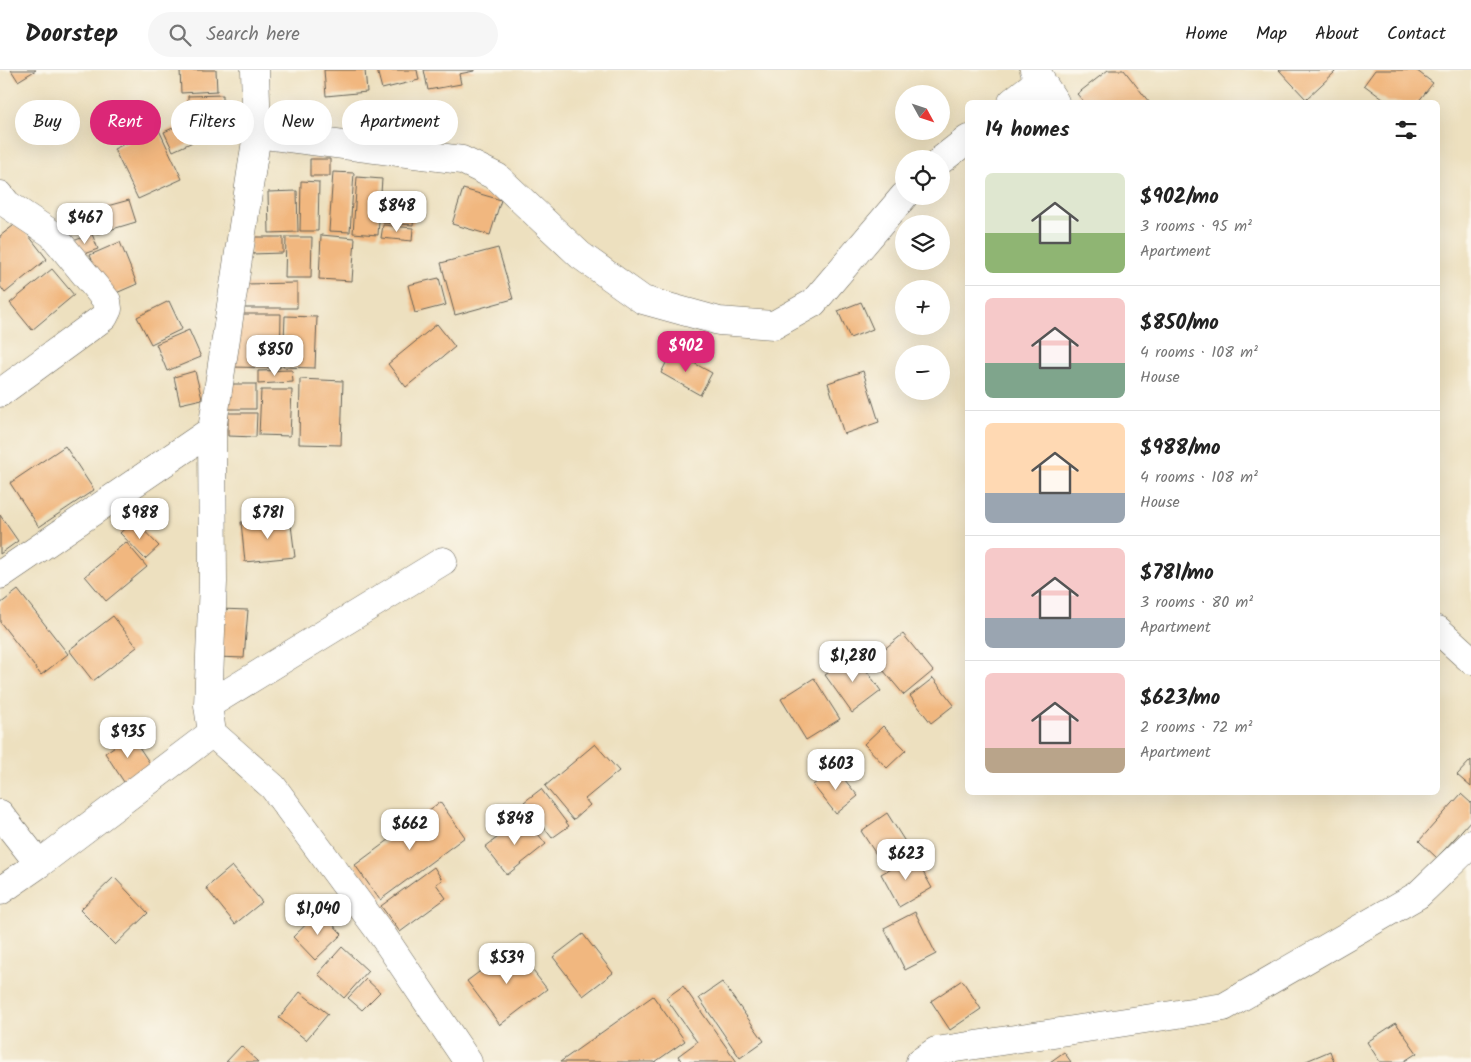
<!DOCTYPE html>
<html lang="en">
<head>
<meta charset="utf-8">
<style>
	:root { --surface:#fff; --page:#f6f6f6; --text:#222; --muted:#767676; --line:#e0e0e0; --accent:#db2777 }
	body { margin:0; font-family:Kalam,sans-serif; background:var(--page); color:var(--text); height:100vh; display:flex; flex-direction:column; font-size:19px; white-space:nowrap }
	* { box-sizing:border-box; margin:0 }
	p { font-size:16px; color:var(--muted) }
	.icon { flex:none; width:28px; height:28px; fill:none; stroke:currentColor; stroke-width:2; stroke-linecap:round; stroke-linejoin:round }
	.map { position:relative; flex:1; overflow:hidden }
	.sheet { position:absolute; left:965px; top:30px; width:475px; height:695px; display:flex; flex-direction:column; background:var(--surface); border-radius:8px; box-shadow:0 5px 20px #0002 }
	.sheet>* { flex:none }
	.top-card { position:absolute; left:15px; top:30px; width:475px; height:45px; display:flex; gap:10px }
	.needle { width:32px; rotate:130deg }
	.tools { position:absolute; left:895px; top:15px; display:grid; gap:10px }
	.tools a { display:grid; place-items:center; width:55px; height:55px; border-radius:50%; background:var(--surface); box-shadow:0 5px 20px #0002; font-size:25px }
	.price { position:absolute; translate:-50% -42px; padding:0 11px; border-radius:10px; background:#fff; color:#222; font-size:16px; line-height:32px; filter:drop-shadow(0 1px 2px #0008) }
	.price::after { content:''; position:absolute; left:50%; top:30px; width:15px; height:11px; margin-left:-8px; background:inherit; clip-path:polygon(0 0,100% 0,50% 100%) }
	.price.selected { background:var(--accent); color:#fff }
	ul { padding:0; list-style:none }
	li { display:flex; align-items:center; gap:15px; height:125px; padding:0 20px }
	li+li { border-top:1px solid var(--line) }
	li span { display:grid; place-items:center; flex:none; width:140px; height:100px; border-radius:8px; color:#555 }
	li>.icon { margin-inline-start:auto }
	span .icon { width:60px; height:60px; fill:#fffc; stroke-width:1 }
	li b { font-size:21px }
	h2 { display:flex; justify-content:space-between; align-items:center; height:60px; padding:0 20px; font-size:21px }
	.tag { padding:0 18px; border-radius:22px; background:var(--surface); box-shadow:0 5px 20px #0002; font-size:18px; line-height:45px }
	.tag.selected { background:var(--accent); color:#fff }
	header { display:flex; align-items:center; gap:30px; box-sizing:border-box; height:70px; padding:0 25px; background:var(--surface); border-bottom:1px solid var(--line) }
	header strong { font-size:24px }
	nav { display:flex; gap:28px; margin-inline-start:auto; font-size:18px }
	.search { width:350px; height:45px; background:var(--page); display:flex; align-items:center; gap:12px; box-sizing:border-box; padding:0 18px; border-radius:28px; color:var(--muted); font-size:19px }
	.map>svg:first-child { display:block }
</style>
</head>
<body>
<header>
<strong>Doorstep</strong>
<div class="search"><svg class="icon" aria-label="search" viewBox="0 0 24 24"><circle cx="10" cy="10" r="6"/><path d="M15 15l6 6"/></svg>Search here</div>
<nav><a>Home</a><a>Map</a><a>About</a><a>Contact</a></nav>
</header>
<div class="map">
<svg width="1471" height="992" viewBox="0 0 1471 992">
	<rect width="100%" height="100%" fill="#fbf7ec"/>
	<filter id="ink" filterUnits="userSpaceOnUse"><feTurbulence type="fractalNoise" baseFrequency=".02" numOctaves="2"/><feDisplacementMap in="SourceGraphic" scale="10" xChannelSelector="R" yChannelSelector="G"/><feConvolveMatrix kernelMatrix="1 2 1 2 8 2 1 2 1" color-interpolation-filters="sRGB"/></filter>
	<filter id="wash" filterUnits="userSpaceOnUse"><feTurbulence type="fractalNoise" baseFrequency=".0096" numOctaves="4" result="noise"/><feDisplacementMap in="SourceGraphic" scale="20" xChannelSelector="R" yChannelSelector="G"/><feGaussianBlur stdDeviation="1.12" result="paint"/><feColorMatrix in="noise" values="0 0 0 0 0 0 0 0 0 0 0 0 0 0 0 0 0 1.4 0 .05"/><feComposite in="paint" operator="in"/></filter>
	<g filter="url(#wash)">
		<rect width="100%" height="100%" fill="#ede0bf"/>
		<g id="blocks">
			<path fill="#f1b77f" d="M11,0H36L18,11Z
				M180,0H216L217,21L181,23Z
				M324,0H365L367,22L326,26Z
				M377,0H417L419,10L382,19Z
				M424,0H474V1L459,4L461,14L428,20Z
				M1108,0H1124L1149,32H1084L1077,24Z
				M1279,0H1334L1335,2L1306,29Z
				M1375,0H1416L1433,13L1418,32H1387L1364,15Z
				M223,25V39L188,41V26Z
				M188,51L197,70L173,81L164,62Z
				M158,58L182,109L138,129L114,79Z
				M310,89H330V106H310Z
				M333,102L354,103L350,162L329,161Z
				M357,107L382,109L378,165L353,163Z
				M301,111L319,112L318,161H300Z
				M463,119L501,130L490,165L452,154Z
				M297,121L298,162L269,163L268,122Z
				M129,130L136,152L96,164L89,141Z
				M384,139L415,141L413,155L383,153Z
				M18,152L47,189L5,223L0,216V166Z
				M383,155L413,158L412,171L381,168Z
				M92,164L98,179L78,186L73,171Z
				M321,165L355,168L352,211L319,209Z
				M250,167H283V183L251,184Z
				M286,167H312L311,208H285Z
				M120,172L137,214L107,227L90,185Z
				M498,178L513,229L455,245L441,193Z
				M52,199L74,225L32,260L10,233Z
				M439,208L446,235L415,243L408,215Z
				M297,213V238H244V214Z
				M169,231L182,259L151,274L137,247Z
				M861,232L873,259L850,268L838,241Z
				M232,244H281L280,298L231,297Z
				M285,246L317,247L315,298L283,297Z
				M437,254L455,277L406,317L388,294Z
				M189,260L201,287L167,301L156,274Z
				M672,281L712,303L700,325L661,303Z
				M292,300L293,312L258,314V301Z
				M195,301L202,329L180,334L174,307Z
				M863,301L879,352L844,364L828,313Z
				M300,309L343,311L341,375L299,374Z
				M228,314H256V339H227Z
				M261,320H292L290,366L259,365Z
				M228,343H257L256,367L228,366Z
				M65,376L94,420L39,457L10,413Z
				M0,445L18,471L0,484Z
				M290,447L295,487L245,492L241,452Z
				M134,450L159,476L145,489L120,463Z
				M126,472L147,497L106,531L85,506Z
				M18,520L68,584L41,605L0,552V534Z
				M220,539L248,540L244,588L216,587Z
				M113,546L137,577L93,611L69,580Z
				M903,564L933,601L904,625L873,588Z
				M855,584L881,621L852,643L825,605Z
				M814,608L840,649L806,670L781,629Z
				M933,608L954,635L931,653L910,626Z
				M883,656L906,680L887,698L864,674Z
				M131,665L151,695L124,712L105,683Z
				M595,674L619,701L585,729L590,735L573,750L545,716Z
				M1471,690V717L1457,705Z
				M835,698L858,726L836,744L813,715Z
				M541,719L569,756L552,768L524,732Z
				M1461,724L1471,733V750L1437,788L1419,771Z
				M440,732L465,767L380,830L355,795Z
				M887,743L909,778L883,795L861,761Z
				M524,747L546,774L507,805L485,777Z
				M914,786L932,818L899,837L881,804Z
				M232,796L262,832L235,854L206,818Z
				M434,797L442,810L436,814L446,828L400,862L381,836Z
				M114,807L148,843L115,875L80,840Z
				M320,841L342,864L315,890L293,867Z
				M915,842L936,884L905,900L884,858Z
				M583,864L613,903L583,926L553,887Z
				M514,876L547,919L500,955L467,911Z
				M342,877L368,901L344,928L318,904Z
				M366,909L380,922L362,940L348,928Z
				M962,910L981,939L950,960L931,931Z
				M722,912L764,971L740,988L699,928Z
				M683,916L737,992H682L678,986L697,972L666,928Z
				M300,922L328,944L306,970L279,948Z
				M653,926L685,971L655,992H560Z
				M1396,953L1417,983L1403,992H1380L1367,972Z
				M241,976L258,992H226Z
				M1330,981L1334,992H1304Z
				M1064,982L1071,992H1050Z"/>
		</g>
	</g>
	<g filter="url(#ink)">
		<use href="#blocks" fill-opacity="0" stroke="#656155" stroke-width="1"/>
		<g fill="none" stroke-linecap="round" stroke-linejoin="round">
			<defs>
				<path id="minor" d="M255,0L257,64L212,360L213,512L208,635L212,663L273,717L383,866L468,992
					M1034,0L1055,32
					M1012,32L1041,9
					M257,64L462,90L497,107L580,185L643,230L719,251L774,255L813,233L904,126
					M941,90L968,69
					M0,125L7,134L52,164L107,231L108,239L104,247L0,323
					M0,505L212,360
					M1438,560L1471,590
					M208,635L443,491
					M0,744L39,794
					M0,821L39,794L212,663
					M920,992L936,981L1224,937L1418,825L1471,774"/>
			</defs>
			<use href="#minor" stroke="#656155" stroke-width="29"/>
			<use href="#minor" stroke="#fff" stroke-width="28"/>
		</g>
	</g>
</svg>
<div class="tools">
<a><svg class="needle" viewBox="-14 -14 28 28"><path d="M0-13l5 13h-10z" fill="#e53935"/><path d="M0 13l5-13h-10z" fill="#767676"/></svg></a>
<a><svg class="icon" aria-label="locate" viewBox="0 0 24 24"><circle cx="12" cy="12" r="6"/><path d="M12 2v4M12 18v4M2 12h4M18 12h4"/></svg></a>
<a><svg class="icon" aria-label="layers" viewBox="0 0 24 24"><path d="M12 4l9 5-9 5-9-5zM3 14l9 5 9-5"/></svg></a>
<a>+</a>
<a>−</a>
</div>
<b class="price" style="left:397px;top:163px">$848</b>
<b class="price" style="left:85px;top:175px">$467</b>
<b class="price selected" style="left:686px;top:303px">$902</b>
<b class="price" style="left:275px;top:307px">$850</b>
<b class="price" style="left:140px;top:470px">$988</b>
<b class="price" style="left:268px;top:470px">$781</b>
<b class="price" style="left:853px;top:613px">$1,280</b>
<b class="price" style="left:128px;top:689px">$935</b>
<b class="price" style="left:836px;top:721px">$603</b>
<b class="price" style="left:515px;top:776px">$848</b>
<b class="price" style="left:410px;top:781px">$662</b>
<b class="price" style="left:906px;top:811px">$623</b>
<b class="price" style="left:318px;top:866px">$1,040</b>
<b class="price" style="left:507px;top:915px">$539</b>
<div class="top-card">
<a class="tag">Buy</a>
<a class="tag selected">Rent</a>
<a class="tag">Filters</a>
<a class="tag">New</a>
<a class="tag">Apartment</a>
</div>
<section class="sheet">
<h2>14 homes<svg class="icon" aria-label="filters" viewBox="0 0 24 24"><path d="M4 7h16M4 17h16"/><circle cx="9" cy="7" r="2"/><circle cx="15" cy="17" r="2"/></svg></h2>
<ul>
<li><span style="background:linear-gradient(#dfe7d0 60%,#8fb573 0)"><svg class="icon" aria-label="home" viewBox="0 0 24 24"><path d="M3 11l9-7 9 7M6 9v11h12V9"/></svg></span><div><b>$902/mo</b><p>3 rooms · 95 m²</p><p>Apartment</p></div></li>
<li><span style="background:linear-gradient(#f6c9c9 65%,#7fa58c 0)"><svg class="icon" aria-label="home" viewBox="0 0 24 24"><path d="M3 11l9-7 9 7M6 9v11h12V9"/></svg></span><div><b>$850/mo</b><p>4 rooms · 108 m²</p><p>House</p></div></li>
<li><span style="background:linear-gradient(#ffd9b3 70%,#9aa5b1 0)"><svg class="icon" aria-label="home" viewBox="0 0 24 24"><path d="M3 11l9-7 9 7M6 9v11h12V9"/></svg></span><div><b>$988/mo</b><p>4 rooms · 108 m²</p><p>House</p></div></li>
<li><span style="background:linear-gradient(#f6c9c9 70%,#9aa5b1 0)"><svg class="icon" aria-label="home" viewBox="0 0 24 24"><path d="M3 11l9-7 9 7M6 9v11h12V9"/></svg></span><div><b>$781/mo</b><p>3 rooms · 80 m²</p><p>Apartment</p></div></li>
<li><span style="background:linear-gradient(#f6c9c9 75%,#b9a48a 0)"><svg class="icon" aria-label="home" viewBox="0 0 24 24"><path d="M3 11l9-7 9 7M6 9v11h12V9"/></svg></span><div><b>$623/mo</b><p>2 rooms · 72 m²</p><p>Apartment</p></div></li>
</ul>
</section>
</div>
</body>
</html>
